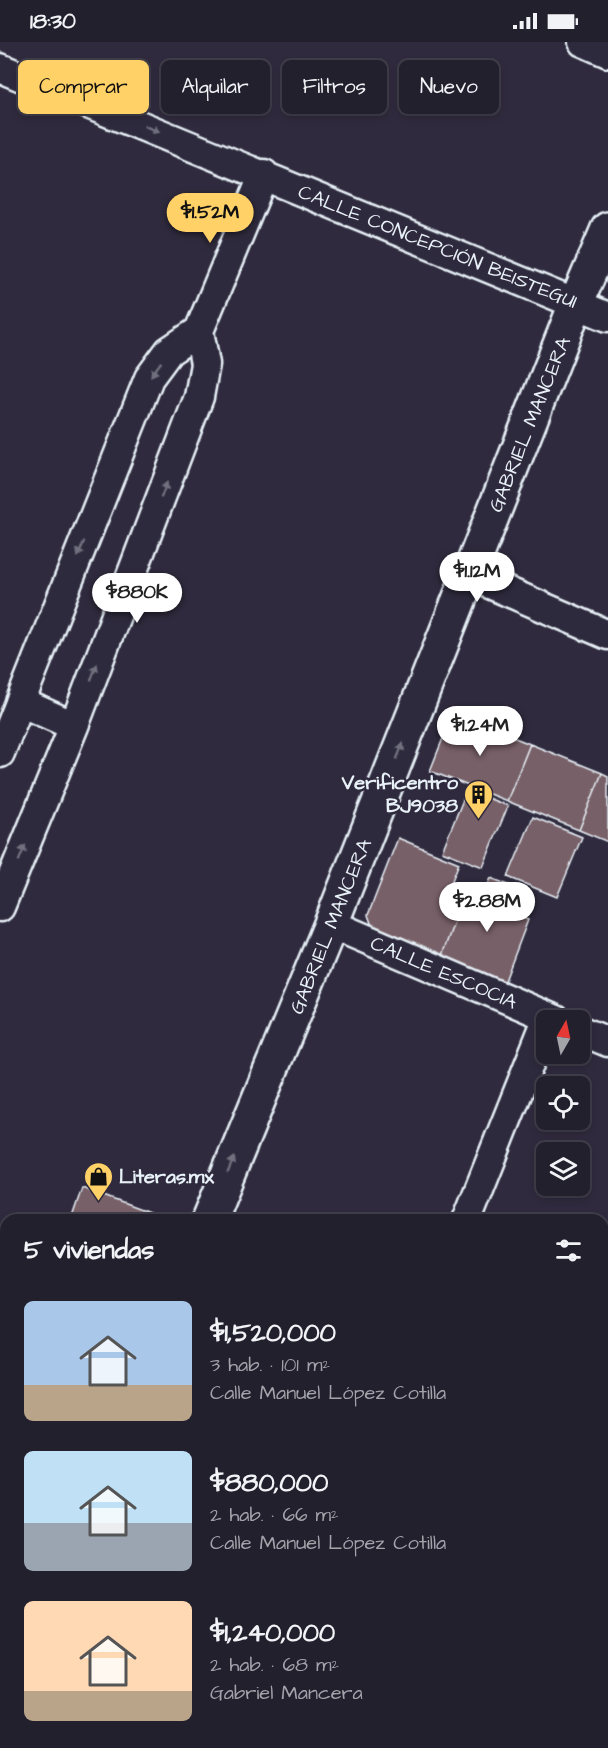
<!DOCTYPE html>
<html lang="es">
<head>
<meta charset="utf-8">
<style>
	:root { --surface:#23202e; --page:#2b2836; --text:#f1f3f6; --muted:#a3a3aa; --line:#403e4a; --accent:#ffd166 }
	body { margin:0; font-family:"Architects Daughter",sans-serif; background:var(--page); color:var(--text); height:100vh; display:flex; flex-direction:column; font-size:22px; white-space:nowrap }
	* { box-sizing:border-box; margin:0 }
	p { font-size:20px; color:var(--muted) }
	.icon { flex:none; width:33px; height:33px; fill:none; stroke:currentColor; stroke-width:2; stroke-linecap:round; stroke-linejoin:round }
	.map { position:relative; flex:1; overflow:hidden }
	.panel { position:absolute; left:0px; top:1172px; width:609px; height:536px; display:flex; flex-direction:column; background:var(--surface); border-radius:18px 18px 0 0; box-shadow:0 3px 9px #0003,0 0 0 2px var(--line) }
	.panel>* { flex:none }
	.banner { position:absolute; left:18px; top:18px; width:573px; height:54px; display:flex; gap:12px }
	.needle { width:39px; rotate:9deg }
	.controls { position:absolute; left:536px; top:968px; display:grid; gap:12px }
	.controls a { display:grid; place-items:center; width:54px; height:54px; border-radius:9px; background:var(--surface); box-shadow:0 3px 9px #0003,0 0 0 2px var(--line); font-size:30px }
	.price { position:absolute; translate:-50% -51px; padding:0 14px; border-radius:21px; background:#fff; color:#222; font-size:20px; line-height:39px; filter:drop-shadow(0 2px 3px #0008) }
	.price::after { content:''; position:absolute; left:50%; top:36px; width:18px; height:14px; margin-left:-9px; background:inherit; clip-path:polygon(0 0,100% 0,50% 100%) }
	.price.current { background:var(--accent); color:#111 }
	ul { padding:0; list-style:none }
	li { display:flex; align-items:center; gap:18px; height:150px; padding:0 24px }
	li span { display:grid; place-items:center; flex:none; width:168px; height:120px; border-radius:9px; color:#555 }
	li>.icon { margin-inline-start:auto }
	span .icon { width:72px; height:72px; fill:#fffc; stroke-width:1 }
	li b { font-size:26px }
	h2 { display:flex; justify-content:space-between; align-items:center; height:72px; padding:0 24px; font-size:26px }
	.tag { padding:0 21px; border-radius:9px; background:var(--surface); box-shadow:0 3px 9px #0003,0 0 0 2px var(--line); font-size:21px; line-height:54px }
	.tag.current { background:var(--accent); color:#111 }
	.status { display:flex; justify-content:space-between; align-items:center; height:42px; padding:0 30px; background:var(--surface); direction:ltr }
	.status svg { height:16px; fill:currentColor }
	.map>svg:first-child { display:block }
</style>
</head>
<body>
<div class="status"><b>18:30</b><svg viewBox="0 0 49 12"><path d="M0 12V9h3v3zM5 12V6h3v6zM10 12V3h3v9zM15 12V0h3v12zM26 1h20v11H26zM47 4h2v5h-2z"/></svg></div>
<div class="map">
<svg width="608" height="1706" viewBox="0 0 608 1706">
	<rect width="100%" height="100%" fill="#2f2a3d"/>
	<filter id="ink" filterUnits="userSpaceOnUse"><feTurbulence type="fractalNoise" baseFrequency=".0167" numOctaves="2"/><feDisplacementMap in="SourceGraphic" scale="12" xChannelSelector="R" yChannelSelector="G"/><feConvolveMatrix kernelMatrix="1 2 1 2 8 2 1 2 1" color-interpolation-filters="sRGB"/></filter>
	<g filter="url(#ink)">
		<path fill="#786167" stroke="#e8f1f8" stroke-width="1.5" d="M453,671L530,702L507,759L430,729Z
			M530,702L602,731L579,788L507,759Z
			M602,731L608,734V800L579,788Z
			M467,748L508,764L483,825L442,809Z
			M533,775L582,795L557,855L508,835Z
			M398,796L459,821L449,846L464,852L440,919L375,892L368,873Z
			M491,836L526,850L517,873L528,878L503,944L440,919L464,852L481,860Z
			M82,1146L160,1175L159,1178H71Z
			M0,1420L6,1422V1468L0,1465Z
			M603,1590L608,1592V1604L603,1616Z
			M116,1701H370L368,1706H114Z
			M370,1701H427L440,1706H368Z
			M427,1701H568L566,1706H440Z"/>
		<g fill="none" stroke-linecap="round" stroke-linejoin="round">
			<defs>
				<path id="street" d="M583,0L608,11
					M0,26L608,275
					M469,533L608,593
					M20,660L74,684
					M0,711L149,336L169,309L199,289
					M0,865L74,684L199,355L205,322L199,289L264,132
					M331,882L556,978
					M579,988L608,1000
					M467,1178L546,980
					M603,1409L608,1397"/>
				<path id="primary" d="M209,1178L331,882L576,262L608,187
					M0,1254L6,1257
					M603,1504L608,1506
					M0,1702L6,1687"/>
			</defs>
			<use href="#street" stroke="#e8f1f8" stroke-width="33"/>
			<use href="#primary" stroke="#e8f1f8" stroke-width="38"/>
			<use href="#street" stroke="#2f2a3d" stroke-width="28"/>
			<use href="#primary" stroke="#2f2a3d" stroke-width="33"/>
		</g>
		<defs><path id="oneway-solid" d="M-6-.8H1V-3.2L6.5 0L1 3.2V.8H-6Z" transform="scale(1.5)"/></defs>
		<g fill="#70707e">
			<use href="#oneway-solid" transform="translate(152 87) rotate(22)"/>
			<use href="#oneway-solid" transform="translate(156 327) rotate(126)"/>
			<use href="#oneway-solid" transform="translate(164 448) rotate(-69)"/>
			<use href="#oneway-solid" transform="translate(81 507) rotate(112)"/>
			<use href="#oneway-solid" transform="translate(94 630) rotate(-69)"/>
			<use href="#oneway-solid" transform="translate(400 709) rotate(-68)"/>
			<use href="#oneway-solid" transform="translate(22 811) rotate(-68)"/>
			<use href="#oneway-solid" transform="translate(231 1123) rotate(-67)"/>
		</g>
	</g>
	<defs>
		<symbol id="building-pin" viewBox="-11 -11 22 30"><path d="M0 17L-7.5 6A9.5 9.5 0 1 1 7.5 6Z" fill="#ffd166" stroke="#2f2a3d"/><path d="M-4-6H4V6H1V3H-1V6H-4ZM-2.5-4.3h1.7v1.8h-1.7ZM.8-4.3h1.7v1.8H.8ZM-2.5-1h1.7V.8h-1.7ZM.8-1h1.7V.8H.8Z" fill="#111"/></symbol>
		<symbol id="shop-pin" viewBox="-11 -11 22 30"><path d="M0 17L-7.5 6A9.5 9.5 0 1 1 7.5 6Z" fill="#ffd166" stroke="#2f2a3d"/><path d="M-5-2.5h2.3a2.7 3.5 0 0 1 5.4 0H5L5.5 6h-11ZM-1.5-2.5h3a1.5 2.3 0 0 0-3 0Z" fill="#111"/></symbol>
	</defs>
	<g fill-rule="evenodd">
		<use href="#building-pin" x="462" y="736" width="33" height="45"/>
		<use href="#shop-pin" x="82" y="1118" width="33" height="45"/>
	</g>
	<g text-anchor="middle" stroke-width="5" stroke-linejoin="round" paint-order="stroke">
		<g font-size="20" fill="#e8f1f8" stroke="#2f2a3d">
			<text transform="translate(438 204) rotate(22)" y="7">CALLE CONCEPCIÓN BEISTEGUI</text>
			<text transform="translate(529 382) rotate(-68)" y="7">GABRIEL MANCERA</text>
			<text transform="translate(330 884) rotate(-68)" y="7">GABRIEL MANCERA</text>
			<text transform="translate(444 930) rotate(23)" y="7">CALLE ESCOCIA</text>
		</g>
		<g font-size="20" font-weight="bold" fill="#e8f1f8" stroke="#2f2a3d" text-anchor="end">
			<text x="458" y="747">Verificentro<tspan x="458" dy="23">BJ9038</tspan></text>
			<text x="119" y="1141" text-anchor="start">Literas.mx</text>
		</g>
	</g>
</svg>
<div class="controls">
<a><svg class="needle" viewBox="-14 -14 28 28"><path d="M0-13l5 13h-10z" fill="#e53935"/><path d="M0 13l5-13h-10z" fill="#a3a3aa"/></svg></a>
<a><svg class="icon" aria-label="locate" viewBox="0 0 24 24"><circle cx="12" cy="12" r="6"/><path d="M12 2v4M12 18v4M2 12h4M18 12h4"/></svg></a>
<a><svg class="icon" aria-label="layers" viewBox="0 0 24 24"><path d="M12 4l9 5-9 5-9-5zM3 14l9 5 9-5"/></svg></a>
</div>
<b class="price current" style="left:210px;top:202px">$1.52M</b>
<b class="price" style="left:477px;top:561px">$1.12M</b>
<b class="price" style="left:137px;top:582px">$880K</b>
<b class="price" style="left:480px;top:715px">$1.24M</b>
<b class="price" style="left:487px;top:891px">$2.88M</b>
<div class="banner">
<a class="tag current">Comprar</a>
<a class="tag">Alquilar</a>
<a class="tag">Filtros</a>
<a class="tag">Nuevo</a>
</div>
<section class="panel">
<h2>5 viviendas<svg class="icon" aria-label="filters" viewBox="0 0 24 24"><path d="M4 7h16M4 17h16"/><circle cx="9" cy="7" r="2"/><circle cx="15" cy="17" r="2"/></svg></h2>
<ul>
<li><span style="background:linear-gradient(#a9c7e8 70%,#b9a48a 0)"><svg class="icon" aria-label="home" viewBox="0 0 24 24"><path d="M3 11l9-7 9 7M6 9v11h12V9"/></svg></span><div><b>$1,520,000</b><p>3 hab. · 101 m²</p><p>Calle Manuel López Cotilla</p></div></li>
<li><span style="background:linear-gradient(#bfe0f5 60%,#9aa5b1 0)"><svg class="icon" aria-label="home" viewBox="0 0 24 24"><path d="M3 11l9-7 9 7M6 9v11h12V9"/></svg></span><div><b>$880,000</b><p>2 hab. · 66 m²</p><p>Calle Manuel López Cotilla</p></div></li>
<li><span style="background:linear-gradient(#ffd9b3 75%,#b9a48a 0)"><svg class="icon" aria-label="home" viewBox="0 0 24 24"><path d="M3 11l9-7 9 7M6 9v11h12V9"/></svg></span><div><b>$1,240,000</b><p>2 hab. · 68 m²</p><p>Gabriel Mancera</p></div></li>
</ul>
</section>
</div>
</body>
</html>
